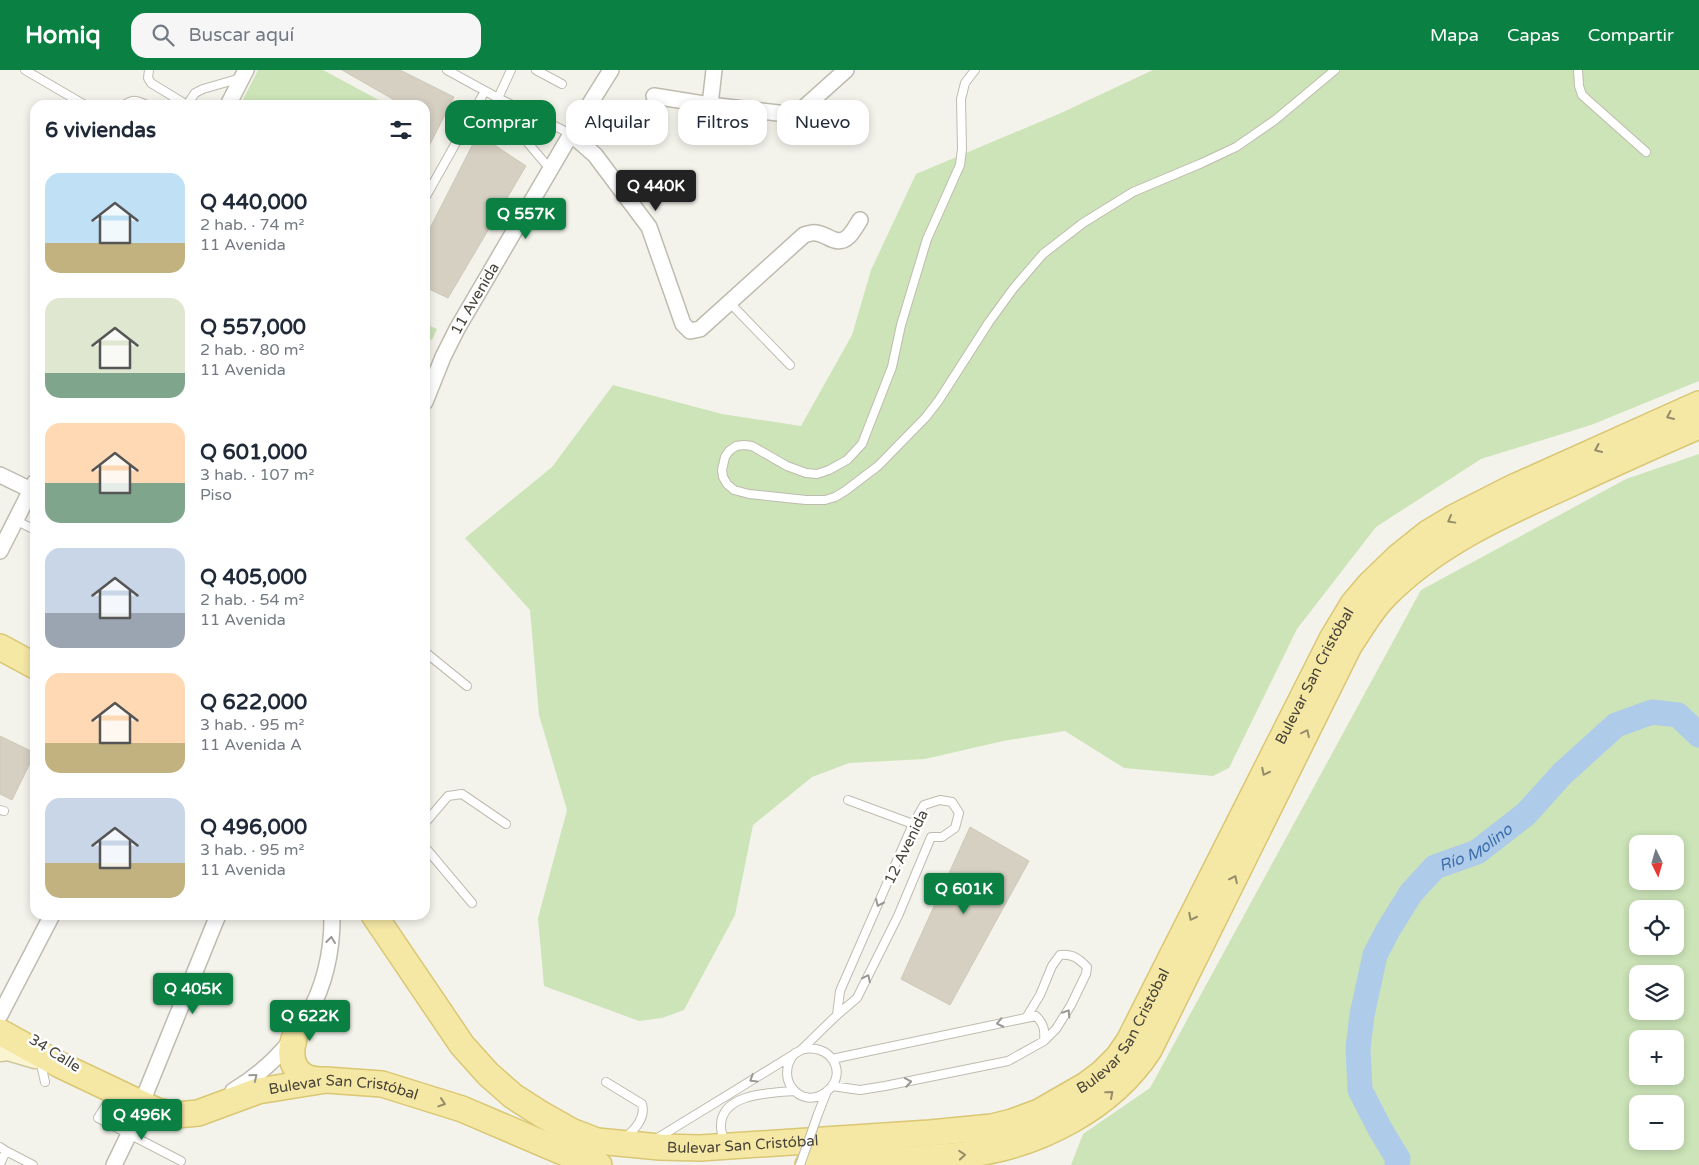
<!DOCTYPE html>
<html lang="es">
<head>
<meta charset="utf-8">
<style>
	:root { --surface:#fff; --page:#f6f6f7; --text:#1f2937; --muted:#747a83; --accent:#0b8043 }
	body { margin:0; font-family:"Varela Round",sans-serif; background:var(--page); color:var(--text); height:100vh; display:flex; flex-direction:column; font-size:19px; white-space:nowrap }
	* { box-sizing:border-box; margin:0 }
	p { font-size:16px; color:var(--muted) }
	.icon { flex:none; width:28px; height:28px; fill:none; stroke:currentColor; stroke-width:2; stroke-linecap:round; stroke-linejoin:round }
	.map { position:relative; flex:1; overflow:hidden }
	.sheet { position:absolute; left:30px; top:30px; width:400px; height:820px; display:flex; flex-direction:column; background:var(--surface); border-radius:15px; box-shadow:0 2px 8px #0003 }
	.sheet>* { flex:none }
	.top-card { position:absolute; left:445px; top:30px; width:475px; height:45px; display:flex; gap:10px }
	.needle { width:32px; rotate:175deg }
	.controls { position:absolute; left:1629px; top:765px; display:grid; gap:10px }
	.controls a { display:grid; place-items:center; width:55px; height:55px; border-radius:10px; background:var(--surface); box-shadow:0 2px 8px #0003; font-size:25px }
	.price { position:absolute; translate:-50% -42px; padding:0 11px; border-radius:5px; background:var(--accent); color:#fff; font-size:16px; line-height:32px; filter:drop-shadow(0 1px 2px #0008) }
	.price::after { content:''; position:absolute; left:50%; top:30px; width:15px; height:11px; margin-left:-8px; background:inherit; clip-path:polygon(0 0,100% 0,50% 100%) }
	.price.active { background:#222; color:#fff }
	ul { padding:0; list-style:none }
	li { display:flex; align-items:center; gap:15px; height:125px; padding:0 15px }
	li span { display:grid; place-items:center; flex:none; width:140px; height:100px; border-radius:15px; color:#555 }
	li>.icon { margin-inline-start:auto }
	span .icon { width:60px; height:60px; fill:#fffc; stroke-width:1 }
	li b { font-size:21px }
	h2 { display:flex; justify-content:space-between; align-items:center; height:60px; padding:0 15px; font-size:21px }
	.chip { padding:0 18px; border-radius:15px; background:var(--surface); box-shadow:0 2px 8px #0003; font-size:18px; line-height:45px }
	.chip.active { background:var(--accent); color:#fff }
	header { display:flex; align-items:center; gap:30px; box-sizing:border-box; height:70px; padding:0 25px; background:var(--accent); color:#fff }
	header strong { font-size:24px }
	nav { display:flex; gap:28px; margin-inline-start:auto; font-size:18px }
	.search { width:350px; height:45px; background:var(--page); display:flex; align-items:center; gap:12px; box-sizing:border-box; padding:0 18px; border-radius:15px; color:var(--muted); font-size:19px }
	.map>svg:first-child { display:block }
</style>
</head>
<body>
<header>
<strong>Homiq</strong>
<div class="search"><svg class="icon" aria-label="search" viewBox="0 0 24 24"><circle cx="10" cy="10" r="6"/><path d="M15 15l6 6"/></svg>Buscar aquí</div>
<nav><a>Mapa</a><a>Capas</a><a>Compartir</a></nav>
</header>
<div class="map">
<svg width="1699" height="1095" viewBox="0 0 1699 1095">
	<rect width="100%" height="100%" fill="#f4f3eb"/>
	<path fill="#cce4b8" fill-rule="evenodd" d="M258,0H323L388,35H240Z
		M1153,0H1699V311L1591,355L1481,389L1376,457L1297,559L1229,698L1213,706L1124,698L1065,661L1003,671L925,689L849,693L812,707L753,755L735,845L684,940L662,948L639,951L544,916L538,848L567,740L539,645L530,540L465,468L552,397L613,315L722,344L801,356L852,265L871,200L916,104L1061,43Z
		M425,254L437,259L432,270L425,267Z
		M1699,384V1095H1071L1083,1064L1150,1018L1421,520L1626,409ZM1638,774H1675V811H1638ZM1638,839H1675V876H1638ZM1638,904H1675V941H1638ZM1638,969H1675V1006H1638ZM1638,1034H1675V1071H1638Z"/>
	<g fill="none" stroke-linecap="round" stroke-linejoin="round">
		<path stroke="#aecbea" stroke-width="25" id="s1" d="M1397,1095L1398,1089L1380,1059L1360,1020L1358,978L1362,945L1375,885L1388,860L1411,823L1435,797L1477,782L1526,744L1562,704L1616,655L1652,642L1678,645L1699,665"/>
	</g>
	<path fill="#d5d0c2" stroke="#cfc8b6" d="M342,0H400L454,27L425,84V35H403Z
		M478,64L526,96L448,228L425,217V168Z
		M0,666L35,683L12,730L0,724Z
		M970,757L1029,791L950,935L901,909Z"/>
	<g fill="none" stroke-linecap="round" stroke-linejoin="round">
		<defs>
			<path id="service" d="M25,0L85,35
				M149,0L148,8L151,13L187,35
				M447,0L498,28L571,64
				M511,0L498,28L528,73L550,99
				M536,0L562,14
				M975,0L965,13L961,29L962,79L960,95L927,169L901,255L892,297L862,374L847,390L829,400L817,404L806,403L787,396L752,376L744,375L736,376L729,381L725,387L722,400L723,407L727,414L734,420L749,424L806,430H825L835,427L845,421L878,396L926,347L939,330L989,252L1013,219L1043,184L1083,153L1133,122L1202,93L1236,77L1275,50L1335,0
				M1578,0L1579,16L1582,25L1646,82
				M124,35C133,29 137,30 147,35
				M187,35L195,23L203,19L241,8
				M425,128L485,21
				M730,233L790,295
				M15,450L35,460
				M425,582L467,616
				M848,730L913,754
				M0,740L4,741
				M425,753L448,726L462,724L506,754
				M425,777L472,833
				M1026,948L1036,946C1044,954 1045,960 1044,971
				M801,980L837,945L857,928L898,846L931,767H942L955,758L959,743L952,732L940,730L924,735L913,754L840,921L837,945
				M40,990L45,1012
				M606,1012L642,1034C646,1048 635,1059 625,1068
				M832,1016L860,1020L885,1016L1008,991L1044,971L1056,959L1071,935L1086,904L1087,897C1078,888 1073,884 1060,885L1052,896L1040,925L1026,948L832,989
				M114,1023L98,1048L181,1091
				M818,1044L827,1021
				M656,1069L801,980C830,971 850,1004 826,1022C801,1041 773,1008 795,983
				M726,1074C724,1068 720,1061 721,1055C722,1023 771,1023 794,1021
				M0,1077L6,1081L0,1094
				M6,1081L33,1095"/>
			<g id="minor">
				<path d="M654,26L710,35L787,44L798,43L846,0"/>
				<path d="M228,35L246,0"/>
				<path d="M710,35L714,0"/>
				<path d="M571,64L595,85L649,157L683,254L690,261L700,259L804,165C808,164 812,162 816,163C828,164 837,178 849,166C853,162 857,155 860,150"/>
				<path id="s2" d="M425,332L443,287L457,259L571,64L611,0"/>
				<path d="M0,405L31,420"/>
				<path d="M0,481L35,412"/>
				<path d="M0,945L52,845"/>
				<path d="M233,1021C297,982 333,921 332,845"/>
				<path d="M114,1095L129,1064L218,845"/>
			</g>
			<path id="secondary" d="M0,980L8,979L35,987"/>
			<g id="primary">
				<path d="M0,577L35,596"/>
				<path id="s3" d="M374,845L462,975L488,1004L513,1026L541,1044L571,1061L597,1071L660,1077L700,1078L930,1063L992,1057L1012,1052L1039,1042L1086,1015L1102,1003L1118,987L1129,971L1332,569L1353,534L1369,515L1398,487L1428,463L1453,448L1512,418L1699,334"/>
				<path id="s4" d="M0,962L60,995L157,1041L177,1045L198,1043L258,1021L326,1010L382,1014L462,1039L572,1086L599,1095"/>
				<path d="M294,969C287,992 297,1011 323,1010"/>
				<path d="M808,1095C863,1090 917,1091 971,1084C1039,1075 1111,1038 1149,980L1349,576C1360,560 1370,541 1384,527C1434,475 1503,444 1568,415C1611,395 1655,375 1699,356"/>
			</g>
		</defs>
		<use href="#service" stroke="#bfbbaf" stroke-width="10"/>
		<use href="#minor" stroke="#bfbbaf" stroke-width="18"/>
		<use href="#secondary" stroke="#cfc89f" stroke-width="25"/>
		<use href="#primary" stroke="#d9c774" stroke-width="28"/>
		<use href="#service" stroke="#fff" stroke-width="8"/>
		<use href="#minor" stroke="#fff" stroke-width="15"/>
		<use href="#secondary" stroke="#faf4d0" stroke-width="22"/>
		<use href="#primary" stroke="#f5e7a4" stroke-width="25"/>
		<defs>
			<path id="service-bridge" d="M800,1095L818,1044"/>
		</defs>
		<use href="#service-bridge" stroke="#bfbbaf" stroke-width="10" stroke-linecap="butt"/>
		<use href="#service-bridge" stroke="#fff" stroke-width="8"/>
	</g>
	<defs><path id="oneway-chevron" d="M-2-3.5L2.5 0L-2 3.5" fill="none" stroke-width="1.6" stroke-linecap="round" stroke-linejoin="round" transform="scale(1.25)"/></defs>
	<g stroke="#968d6a">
		<use href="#oneway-chevron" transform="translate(1670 346) rotate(156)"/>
		<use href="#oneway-chevron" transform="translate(1598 379) rotate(156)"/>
		<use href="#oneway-chevron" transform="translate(1451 450) rotate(151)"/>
		<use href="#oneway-chevron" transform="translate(1306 663) rotate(-64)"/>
		<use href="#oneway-chevron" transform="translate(1265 702) rotate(117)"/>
		<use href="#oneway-chevron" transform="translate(1234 809) rotate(-64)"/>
		<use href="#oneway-chevron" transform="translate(1192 847) rotate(117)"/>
		<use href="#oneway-chevron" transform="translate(1110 1024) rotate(-41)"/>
		<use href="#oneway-chevron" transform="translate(442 1033) rotate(18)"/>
		<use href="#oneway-chevron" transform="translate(962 1085) rotate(-5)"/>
	</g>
	<g stroke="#9a9893">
		<use href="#oneway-chevron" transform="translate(879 833) rotate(114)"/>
		<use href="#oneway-chevron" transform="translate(331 870) rotate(-83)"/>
		<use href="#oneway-chevron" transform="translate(867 908) rotate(-64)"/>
		<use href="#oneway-chevron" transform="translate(1067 943) rotate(-57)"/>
		<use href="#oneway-chevron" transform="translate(1000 953) rotate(168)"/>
		<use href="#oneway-chevron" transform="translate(254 1007) rotate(-39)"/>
		<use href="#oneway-chevron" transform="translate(753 1009) rotate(148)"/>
		<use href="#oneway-chevron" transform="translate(908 1012) rotate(-10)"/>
	</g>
	<g text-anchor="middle" stroke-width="5" stroke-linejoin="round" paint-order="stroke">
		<g font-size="15" fill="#48443a" stroke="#fff">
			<text dy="5" stroke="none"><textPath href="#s2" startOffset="115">11 Avenida</textPath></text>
			<text dy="5" stroke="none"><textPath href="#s3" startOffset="1296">Bulevar San Cristóbal</textPath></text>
			<text transform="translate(906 777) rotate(-64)" y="5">12 Avenida</text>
			<text dy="5" stroke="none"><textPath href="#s3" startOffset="891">Bulevar San Cristóbal</textPath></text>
			<text transform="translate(55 983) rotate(32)" y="5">34 Calle</text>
			<text dy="5" stroke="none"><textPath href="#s4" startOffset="368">Bulevar San Cristóbal</textPath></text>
			<text dy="5" stroke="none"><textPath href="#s3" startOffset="471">Bulevar San Cristóbal</textPath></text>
		</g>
		<g font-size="16" font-style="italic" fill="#3c6fab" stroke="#fff">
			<text dy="6" stroke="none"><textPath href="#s1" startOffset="374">Río Molino</textPath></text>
		</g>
	</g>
</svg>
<div class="controls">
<a><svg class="needle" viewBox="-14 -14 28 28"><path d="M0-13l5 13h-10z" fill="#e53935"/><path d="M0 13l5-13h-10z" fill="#747a83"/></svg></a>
<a><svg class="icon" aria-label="locate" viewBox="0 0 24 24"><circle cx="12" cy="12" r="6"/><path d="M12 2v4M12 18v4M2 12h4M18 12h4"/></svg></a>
<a><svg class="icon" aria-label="layers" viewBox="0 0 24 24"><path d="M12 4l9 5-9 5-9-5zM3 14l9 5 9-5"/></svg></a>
<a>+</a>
<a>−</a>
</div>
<b class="price active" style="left:656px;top:142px">Q 440K</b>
<b class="price" style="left:526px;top:170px">Q 557K</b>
<b class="price" style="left:964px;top:845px">Q 601K</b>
<b class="price" style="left:193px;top:945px">Q 405K</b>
<b class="price" style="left:310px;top:972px">Q 622K</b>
<b class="price" style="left:142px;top:1071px">Q 496K</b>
<div class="top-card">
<a class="chip active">Comprar</a>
<a class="chip">Alquilar</a>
<a class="chip">Filtros</a>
<a class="chip">Nuevo</a>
</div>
<section class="sheet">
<h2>6 viviendas<svg class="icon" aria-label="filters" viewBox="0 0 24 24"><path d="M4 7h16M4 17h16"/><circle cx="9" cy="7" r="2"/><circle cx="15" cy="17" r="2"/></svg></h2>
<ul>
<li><span style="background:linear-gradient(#bfe0f5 70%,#c2b280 0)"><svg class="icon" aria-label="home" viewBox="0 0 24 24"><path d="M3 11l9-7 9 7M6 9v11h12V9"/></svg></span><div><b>Q 440,000</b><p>2 hab. · 74 m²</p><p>11 Avenida</p></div></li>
<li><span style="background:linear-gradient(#dfe7d0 75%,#7fa58c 0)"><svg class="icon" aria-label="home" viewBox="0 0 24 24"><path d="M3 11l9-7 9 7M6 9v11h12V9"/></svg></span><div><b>Q 557,000</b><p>2 hab. · 80 m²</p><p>11 Avenida</p></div></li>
<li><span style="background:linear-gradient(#ffd9b3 60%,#7fa58c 0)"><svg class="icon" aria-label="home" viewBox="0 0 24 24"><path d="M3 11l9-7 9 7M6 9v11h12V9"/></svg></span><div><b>Q 601,000</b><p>3 hab. · 107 m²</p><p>Piso</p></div></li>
<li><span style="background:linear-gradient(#c9d6e8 65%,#9aa5b1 0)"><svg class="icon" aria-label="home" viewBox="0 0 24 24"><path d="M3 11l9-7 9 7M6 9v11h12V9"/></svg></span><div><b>Q 405,000</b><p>2 hab. · 54 m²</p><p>11 Avenida</p></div></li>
<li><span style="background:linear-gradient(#ffd9b3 70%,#c2b280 0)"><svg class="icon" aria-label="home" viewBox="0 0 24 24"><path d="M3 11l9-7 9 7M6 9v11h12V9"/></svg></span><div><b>Q 622,000</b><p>3 hab. · 95 m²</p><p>11 Avenida A</p></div></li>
<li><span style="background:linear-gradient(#c9d6e8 65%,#c2b280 0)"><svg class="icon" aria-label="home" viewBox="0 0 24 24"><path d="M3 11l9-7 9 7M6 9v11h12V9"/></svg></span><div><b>Q 496,000</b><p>3 hab. · 95 m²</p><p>11 Avenida</p></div></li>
</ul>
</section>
</div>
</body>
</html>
